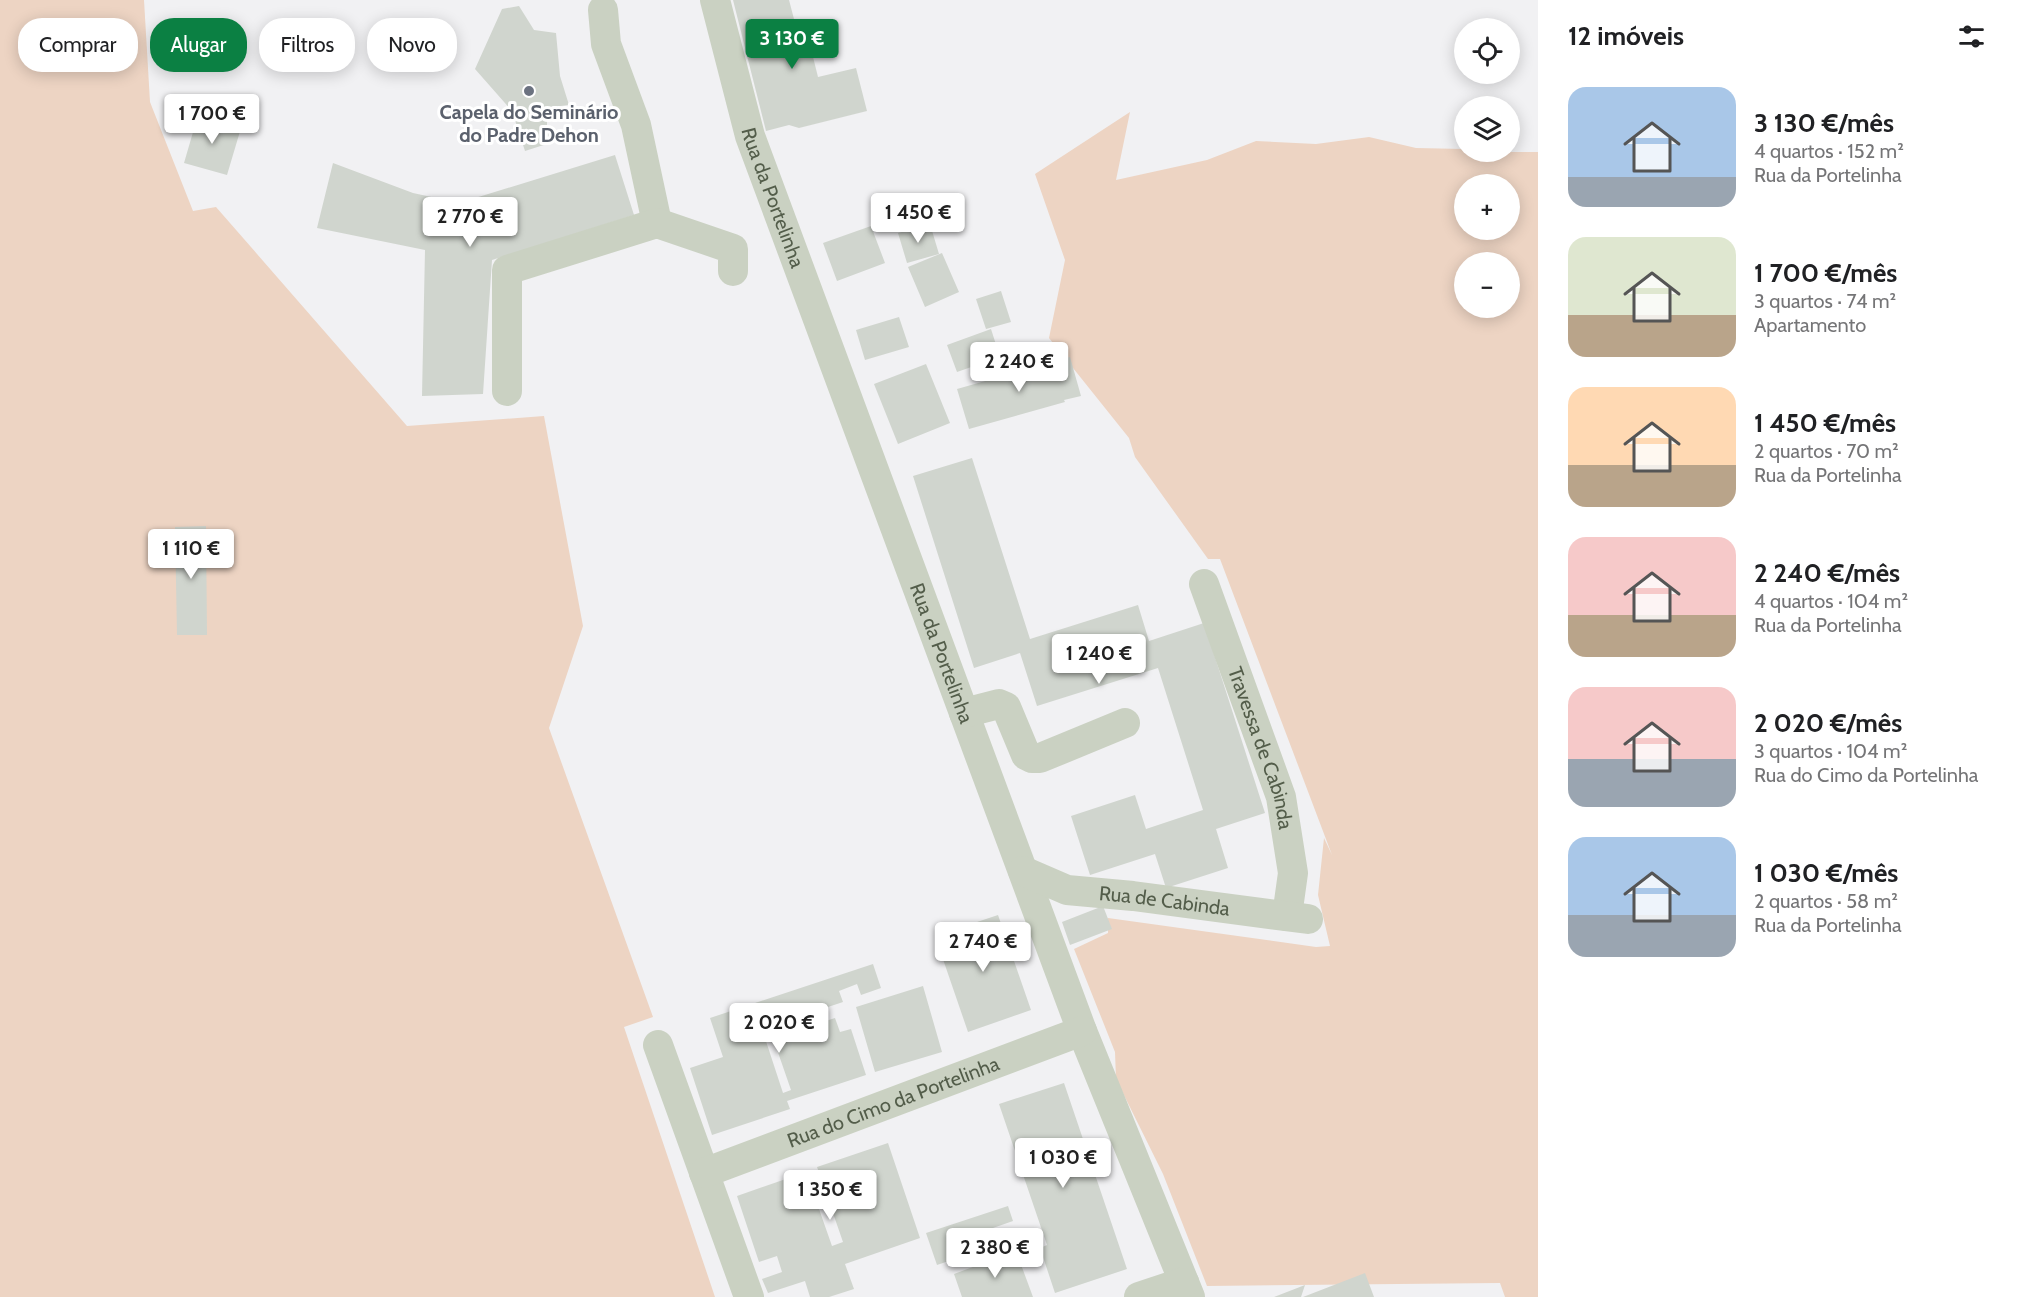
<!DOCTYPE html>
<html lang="pt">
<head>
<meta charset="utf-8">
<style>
	:root { --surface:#fff; --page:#f2f2f2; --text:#202124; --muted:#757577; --accent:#0b8043 }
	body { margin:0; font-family:Cabin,sans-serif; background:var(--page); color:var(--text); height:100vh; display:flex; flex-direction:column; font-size:22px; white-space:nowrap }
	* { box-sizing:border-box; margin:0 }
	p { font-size:20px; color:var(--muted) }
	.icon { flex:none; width:33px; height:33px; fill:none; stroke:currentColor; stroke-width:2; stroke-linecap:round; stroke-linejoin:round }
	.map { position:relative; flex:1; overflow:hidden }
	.side { display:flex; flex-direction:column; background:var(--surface); width:480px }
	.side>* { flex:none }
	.banner { position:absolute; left:18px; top:18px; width:570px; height:54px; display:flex; gap:12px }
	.fabs { position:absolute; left:1454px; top:18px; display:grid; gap:12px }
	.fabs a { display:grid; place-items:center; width:66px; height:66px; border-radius:50%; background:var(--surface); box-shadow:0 3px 15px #0003; font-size:30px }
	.price { position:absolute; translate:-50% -51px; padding:0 14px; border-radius:6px; background:#fff; color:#222; font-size:20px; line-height:39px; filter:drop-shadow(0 2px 3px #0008) }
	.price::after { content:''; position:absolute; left:50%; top:36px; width:18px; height:14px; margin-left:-9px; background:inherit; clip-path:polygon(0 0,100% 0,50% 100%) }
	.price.selected { background:var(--accent); color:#fff }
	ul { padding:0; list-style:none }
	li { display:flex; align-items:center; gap:18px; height:150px; padding:0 30px }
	li span { display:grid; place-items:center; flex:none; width:168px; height:120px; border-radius:18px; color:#555 }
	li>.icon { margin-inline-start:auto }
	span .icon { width:72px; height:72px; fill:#fffc; stroke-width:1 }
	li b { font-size:26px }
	h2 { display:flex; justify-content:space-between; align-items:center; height:72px; padding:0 30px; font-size:26px }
	.tag { padding:0 21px; border-radius:24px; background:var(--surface); box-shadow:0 3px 15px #0003; font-size:21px; line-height:54px }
	.tag.selected { background:var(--accent); color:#fff }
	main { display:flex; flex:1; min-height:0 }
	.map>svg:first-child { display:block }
</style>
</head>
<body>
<main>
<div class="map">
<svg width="1538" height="1297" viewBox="0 0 1538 1297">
	<rect width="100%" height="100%" fill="#f1f1f3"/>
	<path fill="#edd4c3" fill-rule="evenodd" d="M0,0H144L150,102L193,211L216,207L407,426L544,416L583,626L549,728L653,1017L624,1027L715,1297H0Z
		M1130,112L1116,180L1207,160L1256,141L1316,144L1369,137L1416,148L1464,149V152H1538V1297H1505L1500,1283L1207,1286L1163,1174L1116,1079L1115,1052L1074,949L1108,933V918L1316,947L1330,946L1318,895L1324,838L1332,855L1220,559H1208L1135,457L1129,438L1049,338L1065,260L1035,174ZM1464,184H1509V230H1464ZM1464,262H1509V308H1464Z"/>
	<path fill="#d0d5ce" d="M733,0H789L799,38L809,41L818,77L856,68L867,111L799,128L789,125L766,131Z
		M519,6L534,30L556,33L560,76L569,105L553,107L547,115V127L553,142L525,151L512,111L475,69L502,9Z
		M198,115L241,128L227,175L184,163Z
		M615,155L634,215L492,260L483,394L422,396L425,250L317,228L333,163L413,193L459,203Z
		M930,224L939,254L907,263L898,233Z
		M871,226L885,263L837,281L823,243Z
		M942,253L959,292L925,307L908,267Z
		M1001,291L1011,322L986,329L976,299Z
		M899,317L909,347L865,360L856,330Z
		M991,329L1000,357L957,372L947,345Z
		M1070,357L1081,396L1064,400L1065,402L969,429L957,389Z
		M926,364L950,423L898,444L874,384Z
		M972,458L1030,639L1138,605L1149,641L1204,623L1265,813L1216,829L1228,868L1166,888L1155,854L1090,875L1071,816L1135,795L1146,829L1203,810L1158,668L1037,706L1020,653L974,668L913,476Z
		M206,526L207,635H177L175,527Z
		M1103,906L1112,929L1070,945L1062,922Z
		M998,915L1031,1010L968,1032L935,936Z
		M873,964L881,988L861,995L857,984L839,991L843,1002L762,1029L783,1093L791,1090L773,1038L835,1018L840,1032L851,1029L866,1075L787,1101L790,1109L712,1135L690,1068L723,1057L710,1018Z
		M923,986L942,1052L875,1072L856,1007Z
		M1064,1083L1127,1269L1055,1293L1040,1248L1047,1245L999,1104Z
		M888,1143L920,1238L845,1264L854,1289L829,1297H810L805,1281L768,1293L762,1279L782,1272L777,1256L759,1262L737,1196L806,1172L832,1246L843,1242L817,1167Z
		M1008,1206L1013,1221L973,1235L978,1251L937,1265L926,1233Z
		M1016,1251L1033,1297H962L954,1274Z
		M1365,1273L1374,1297H1303Z
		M1305,1285L1301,1297H1274Z"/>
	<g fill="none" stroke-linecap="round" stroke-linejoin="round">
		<g stroke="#cad1c2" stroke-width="30">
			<path id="s1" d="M715,0L750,136L1082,1031L1190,1297"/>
			<path d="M603,10L606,44L636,125L657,223"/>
			<path d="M507,391V270L657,223L733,249V271"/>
			<path id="s2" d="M1204,584L1281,797L1293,873L1287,916"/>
			<path d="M964,713L999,704L1006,707L1026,755L1032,758H1040L1125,723"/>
			<path id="s3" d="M1023,871L1067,890L1133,896L1308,919"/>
			<path d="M658,1045L749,1297"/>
			<path id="s4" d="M704,1173L1082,1031"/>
			<path d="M1139,1297L1184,1282"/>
		</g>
	</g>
	<circle fill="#6b7280" stroke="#fff" stroke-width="2" cx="529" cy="91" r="6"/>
	<g text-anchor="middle" stroke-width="6" stroke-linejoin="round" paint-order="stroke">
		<g font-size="20" font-weight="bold" fill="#5b616d" stroke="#fff">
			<text x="529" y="119">Capela do Seminário<tspan x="529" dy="23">do Padre Dehon</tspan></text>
		</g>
		<g font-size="20" fill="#535d4a" stroke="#fff">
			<text dy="7" stroke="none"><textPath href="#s1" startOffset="206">Rua da Portelinha</textPath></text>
			<text dy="7" stroke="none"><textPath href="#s1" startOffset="692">Rua da Portelinha</textPath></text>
			<text dy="7" stroke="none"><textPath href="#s2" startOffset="174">Travessa de Cabinda</textPath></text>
			<text dy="7" stroke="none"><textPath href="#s3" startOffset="146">Rua de Cabinda</textPath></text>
			<text dy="7" stroke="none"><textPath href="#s4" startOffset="202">Rua do Cimo da Portelinha</textPath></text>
		</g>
	</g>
</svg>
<div class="fabs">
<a><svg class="icon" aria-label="locate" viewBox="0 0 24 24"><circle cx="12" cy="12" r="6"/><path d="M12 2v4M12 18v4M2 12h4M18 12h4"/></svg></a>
<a><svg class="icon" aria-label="layers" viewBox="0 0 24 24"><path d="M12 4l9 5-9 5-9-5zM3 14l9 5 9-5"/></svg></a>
<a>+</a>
<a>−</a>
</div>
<b class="price selected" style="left:792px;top:70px">3 130 €</b>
<b class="price" style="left:212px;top:145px">1 700 €</b>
<b class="price" style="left:918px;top:244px">1 450 €</b>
<b class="price" style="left:470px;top:248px">2 770 €</b>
<b class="price" style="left:1019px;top:393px">2 240 €</b>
<b class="price" style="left:191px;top:580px">1 110 €</b>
<b class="price" style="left:1099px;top:685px">1 240 €</b>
<b class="price" style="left:983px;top:973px">2 740 €</b>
<b class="price" style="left:779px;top:1054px">2 020 €</b>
<b class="price" style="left:1063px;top:1189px">1 030 €</b>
<b class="price" style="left:830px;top:1221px">1 350 €</b>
<b class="price" style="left:995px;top:1279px">2 380 €</b>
<div class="banner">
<a class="tag">Comprar</a>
<a class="tag selected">Alugar</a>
<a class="tag">Filtros</a>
<a class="tag">Novo</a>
</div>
</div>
<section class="side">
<h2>12 imóveis<svg class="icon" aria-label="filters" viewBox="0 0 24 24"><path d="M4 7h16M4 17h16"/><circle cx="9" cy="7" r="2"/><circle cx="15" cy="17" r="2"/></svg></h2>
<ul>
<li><span style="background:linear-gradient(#a9c7e8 75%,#9aa5b1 0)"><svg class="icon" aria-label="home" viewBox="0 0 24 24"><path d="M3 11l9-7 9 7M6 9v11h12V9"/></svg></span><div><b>3 130 €/mês</b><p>4 quartos · 152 m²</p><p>Rua da Portelinha</p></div></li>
<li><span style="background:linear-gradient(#dfe7d0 65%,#b9a48a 0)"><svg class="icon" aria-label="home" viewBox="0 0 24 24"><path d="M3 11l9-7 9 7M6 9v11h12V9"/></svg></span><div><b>1 700 €/mês</b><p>3 quartos · 74 m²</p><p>Apartamento</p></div></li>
<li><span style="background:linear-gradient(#ffd9b3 65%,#b9a48a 0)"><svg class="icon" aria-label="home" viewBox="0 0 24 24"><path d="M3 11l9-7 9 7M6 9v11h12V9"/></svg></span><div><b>1 450 €/mês</b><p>2 quartos · 70 m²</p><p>Rua da Portelinha</p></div></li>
<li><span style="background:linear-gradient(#f6c9c9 65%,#b9a48a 0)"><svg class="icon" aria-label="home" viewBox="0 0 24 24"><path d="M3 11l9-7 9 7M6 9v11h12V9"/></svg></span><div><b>2 240 €/mês</b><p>4 quartos · 104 m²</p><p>Rua da Portelinha</p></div></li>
<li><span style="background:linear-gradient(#f6c9c9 60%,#9aa5b1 0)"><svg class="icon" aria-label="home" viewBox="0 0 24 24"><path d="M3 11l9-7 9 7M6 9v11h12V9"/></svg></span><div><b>2 020 €/mês</b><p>3 quartos · 104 m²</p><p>Rua do Cimo da Portelinha</p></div></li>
<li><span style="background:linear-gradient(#a9c7e8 65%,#9aa5b1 0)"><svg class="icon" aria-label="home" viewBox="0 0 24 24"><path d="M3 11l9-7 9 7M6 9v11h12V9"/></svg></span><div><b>1 030 €/mês</b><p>2 quartos · 58 m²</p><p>Rua da Portelinha</p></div></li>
</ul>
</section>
</main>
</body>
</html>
